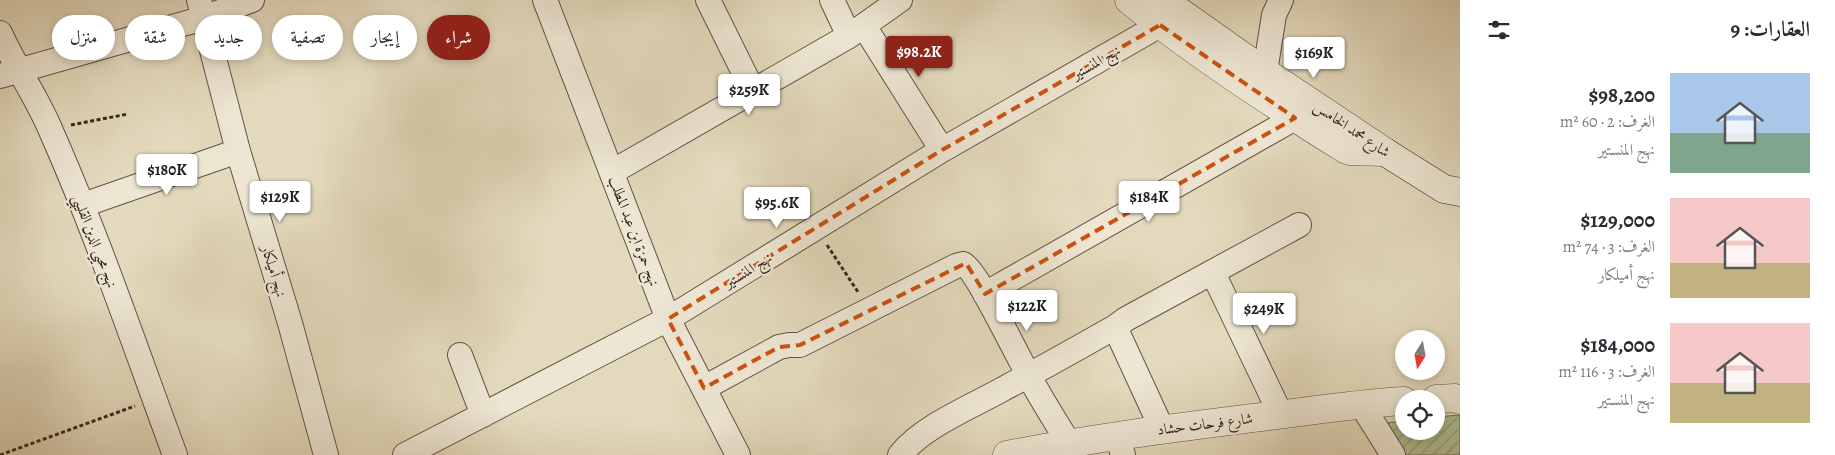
<!DOCTYPE html>
<html lang="ar">
<head>
<meta charset="utf-8">
<style>
	:root { --surface:#fff; --page:#f7f7f7; --text:#2b2b33; --muted:#7c7c81; --accent:#8f2418 }
	body { margin:0; font-family:Alegreya,Amiri,serif; background:var(--page); color:var(--text); direction:rtl; height:100vh; display:flex; flex-direction:column; font-size:19px; white-space:nowrap }
	* { box-sizing:border-box; margin:0 }
	p { font-size:16px; color:var(--muted) }
	.icon { flex:none; width:28px; height:28px; fill:none; stroke:currentColor; stroke-width:2; stroke-linecap:round; stroke-linejoin:round }
	.map { position:relative; flex:1; overflow:hidden; direction:ltr }
	.side { display:flex; flex-direction:column; background:var(--surface); width:375px }
	.side>* { flex:none }
	.guide { position:absolute; left:15px; top:15px; width:475px; height:45px; direction:rtl; display:flex; gap:10px }
	.needle { width:32px; rotate:191deg }
	.tools { position:absolute; left:1395px; top:330px; display:grid; gap:10px }
	.tools a { display:grid; place-items:center; width:50px; height:50px; border-radius:50%; background:var(--surface); box-shadow:0 2px 8px #0003; font-size:25px }
	.price { position:absolute; translate:-50% -42px; padding:0 11px; border-radius:5px; background:#fff; color:#222; font-size:16px; line-height:32px; filter:drop-shadow(0 1px 2px #0008) }
	.price::after { content:''; position:absolute; left:50%; top:30px; width:15px; height:11px; margin-left:-8px; background:inherit; clip-path:polygon(0 0,100% 0,50% 100%) }
	.price.active { background:var(--accent); color:#fff }
	ul { padding:0; list-style:none }
	li { display:flex; align-items:center; gap:15px; height:125px; padding:0 25px }
	li span { display:grid; place-items:center; flex:none; width:140px; height:100px; border-radius:0px; color:#555 }
	li>.icon { margin-inline-start:auto }
	span .icon { width:60px; height:60px; fill:#fffc; stroke-width:1 }
	li b { font-size:21px }
	h2 { display:flex; justify-content:space-between; align-items:center; height:60px; padding:0 25px; font-size:21px }
	.chip { padding:0 18px; border-radius:22px; background:var(--surface); box-shadow:0 2px 8px #0003; font-size:18px; line-height:45px }
	.chip.active { background:var(--accent); color:#fff }
	main { display:flex; flex:1; min-height:0 }
	.map>svg:first-child { display:block }
</style>
</head>
<body>
<main>
<section class="side">
<h2>العقارات: 9<svg class="icon" aria-label="filters" viewBox="0 0 24 24"><path d="M4 7h16M4 17h16"/><circle cx="9" cy="7" r="2"/><circle cx="15" cy="17" r="2"/></svg></h2>
<ul>
<li><span style="background:linear-gradient(#a9c7e8 60%,#7fa58c 0)"><svg class="icon" aria-label="home" viewBox="0 0 24 24"><path d="M3 11l9-7 9 7M6 9v11h12V9"/></svg></span><div><b>$98,200</b><p>الغرف: 2 · 60 m²</p><p>نهج المنستير</p></div></li>
<li><span style="background:linear-gradient(#f6c9c9 65%,#c2b280 0)"><svg class="icon" aria-label="home" viewBox="0 0 24 24"><path d="M3 11l9-7 9 7M6 9v11h12V9"/></svg></span><div><b>$129,000</b><p>الغرف: 3 · 74 m²</p><p>نهج أميلكار</p></div></li>
<li><span style="background:linear-gradient(#f6c9c9 60%,#c2b280 0)"><svg class="icon" aria-label="home" viewBox="0 0 24 24"><path d="M3 11l9-7 9 7M6 9v11h12V9"/></svg></span><div><b>$184,000</b><p>الغرف: 3 · 116 m²</p><p>نهج المنستير</p></div></li>
</ul>
</section>
<div class="map">
<svg width="1460" height="455" viewBox="0 0 1460 455">
	<defs>
		<pattern id="garden-furrows" width="10" height="10" patternUnits="userSpaceOnUse" patternTransform="scale(1.25)"><rect width="10" height="10" fill="#b0c094"/><path d="M-1 1l2-2M0 10L10 0M9 11l2-2" fill="none" stroke="#909c78"/></pattern>
	</defs>
	<rect width="100%" height="100%" fill="#e3d9bc"/>
	<filter id="stains"><feTurbulence type="fractalNoise" baseFrequency=".004" numOctaves="4"/><feColorMatrix values="0 0 0 0 .2 0 0 0 0 .09 0 0 0 0 .02 0 0 0 .5 -.17"/></filter>
	<radialGradient id="worn" r=".72"><stop offset=".6" stop-color="#630" stop-opacity="0"/><stop offset="1" stop-color="#630" stop-opacity=".3"/></radialGradient>
	<path fill="url(#garden-furrows)" stroke="#727458" d="M1460,415V455H1406L1385,423L1404,421V431H1436V417Z"/>
	<g fill="none" stroke-linecap="round" stroke-linejoin="round">
		<defs>
			<path id="minor" d="M199,0L238,151L290,323L326,455
				M545,0L668,319L738,455
				M708,0L753,91
				M832,0L849,36
				M864,26L942,150
				M0,33C15,67 37,97 51,131C98,237 135,347 175,455
				M1265,72L1274,15L1281,0
				M0,76L204,18L252,0
				M612,172L849,36L900,0
				M83,205L238,151
				M1213,273L1281,415
				M985,294L1295,118
				M1115,327L1162,429
				M460,355L483,415
				M704,388L779,347L789,345H800L956,266L963,264C977,270 1018,358 1029,376C1041,399 1055,420 1068,442
				M1361,404L1393,455
				M1117,435L1123,455
				M405,455L668,319L942,150L1160,25
				M900,455C923,426 971,407 1003,389C1041,369 1078,348 1115,327L1126,319L1299,225"/>
			<path id="tertiary" d="M1129,0C1197,55 1271,103 1345,149L1350,151L1385,152
				M1436,399L1455,398L1460,400
				M1007,455C1086,439 1165,429 1245,419C1298,413 1350,404 1404,401"/>
			<path id="secondary" d="M1163,0L1265,72L1385,152L1444,189L1460,192"/>
		</defs>
		<use href="#minor" stroke="#605445" stroke-width="26"/>
		<use href="#tertiary" stroke="#605445" stroke-width="29"/>
		<use href="#secondary" stroke="#35271d" stroke-width="29"/>
		<path stroke="#35271d" stroke-width="3" stroke-dasharray="4 2.5" stroke-linecap="butt" d="M71,125L128,114
			M827,245L858,292
			M0,455L135,406"/>
		<use href="#minor" stroke="#ede6d3" stroke-width="24"/>
		<use href="#tertiary" stroke="#ede6d3" stroke-width="28"/>
		<use href="#secondary" stroke="#ede6d3" stroke-width="28"/>
	</g>
	<path fill="none" stroke="#cd520f" stroke-width="4" stroke-dasharray="10 6" stroke-linejoin="round" d="M1160,25L1295,118L985,294L966,263L800,345L779,347L704,388L668,319L942,150Z"/>
	<g text-anchor="middle" stroke-width="4.5" stroke-linejoin="round" paint-order="stroke">
		<g font-size="15" fill="#35271d" stroke="#ede6d3">
			<text transform="translate(1096 62) rotate(-30)" y="5">نهج المنستير</text>
			<text transform="translate(1352 129) rotate(34)" y="5">شارع محمد الخامس</text>
			<text transform="translate(634 231) rotate(69)" y="5">نهج حمزة ابن عبد المطلب</text>
			<text transform="translate(95 241) rotate(69)" y="5">نهج محيي الدين القليبي</text>
			<text transform="translate(748 270) rotate(-32)" y="5">نهج المنستير</text>
			<text transform="translate(274 271) rotate(73)" y="5">نهج أميلكار</text>
			<text transform="translate(1205 424) rotate(-7)" y="5">شارع فرحات حشاد</text>
		</g>
	</g>
	<rect width="100%" height="100%" filter="url(#stains)"/>
	<rect width="100%" height="100%" fill="url(#worn)"/>
</svg>
<div class="tools">
<a><svg class="needle" viewBox="-14 -14 28 28"><path d="M0-13l5 13h-10z" fill="#e53935"/><path d="M0 13l5-13h-10z" fill="#7c7c81"/></svg></a>
<a><svg class="icon" aria-label="locate" viewBox="0 0 24 24"><circle cx="12" cy="12" r="6"/><path d="M12 2v4M12 18v4M2 12h4M18 12h4"/></svg></a>
</div>
<b class="price active" style="left:919px;top:78px">$98.2K</b>
<b class="price" style="left:1314px;top:79px">$169K</b>
<b class="price" style="left:749px;top:116px">$259K</b>
<b class="price" style="left:167px;top:196px">$180K</b>
<b class="price" style="left:280px;top:223px">$129K</b>
<b class="price" style="left:1149px;top:223px">$184K</b>
<b class="price" style="left:777px;top:229px">$95.6K</b>
<b class="price" style="left:1027px;top:332px">$122K</b>
<b class="price" style="left:1264px;top:335px">$249K</b>
<div class="guide">
<a class="chip active">شراء</a>
<a class="chip">إيجار</a>
<a class="chip">تصفية</a>
<a class="chip">جديد</a>
<a class="chip">شقة</a>
<a class="chip">منزل</a>
</div>
</div>
</main>
</body>
</html>
